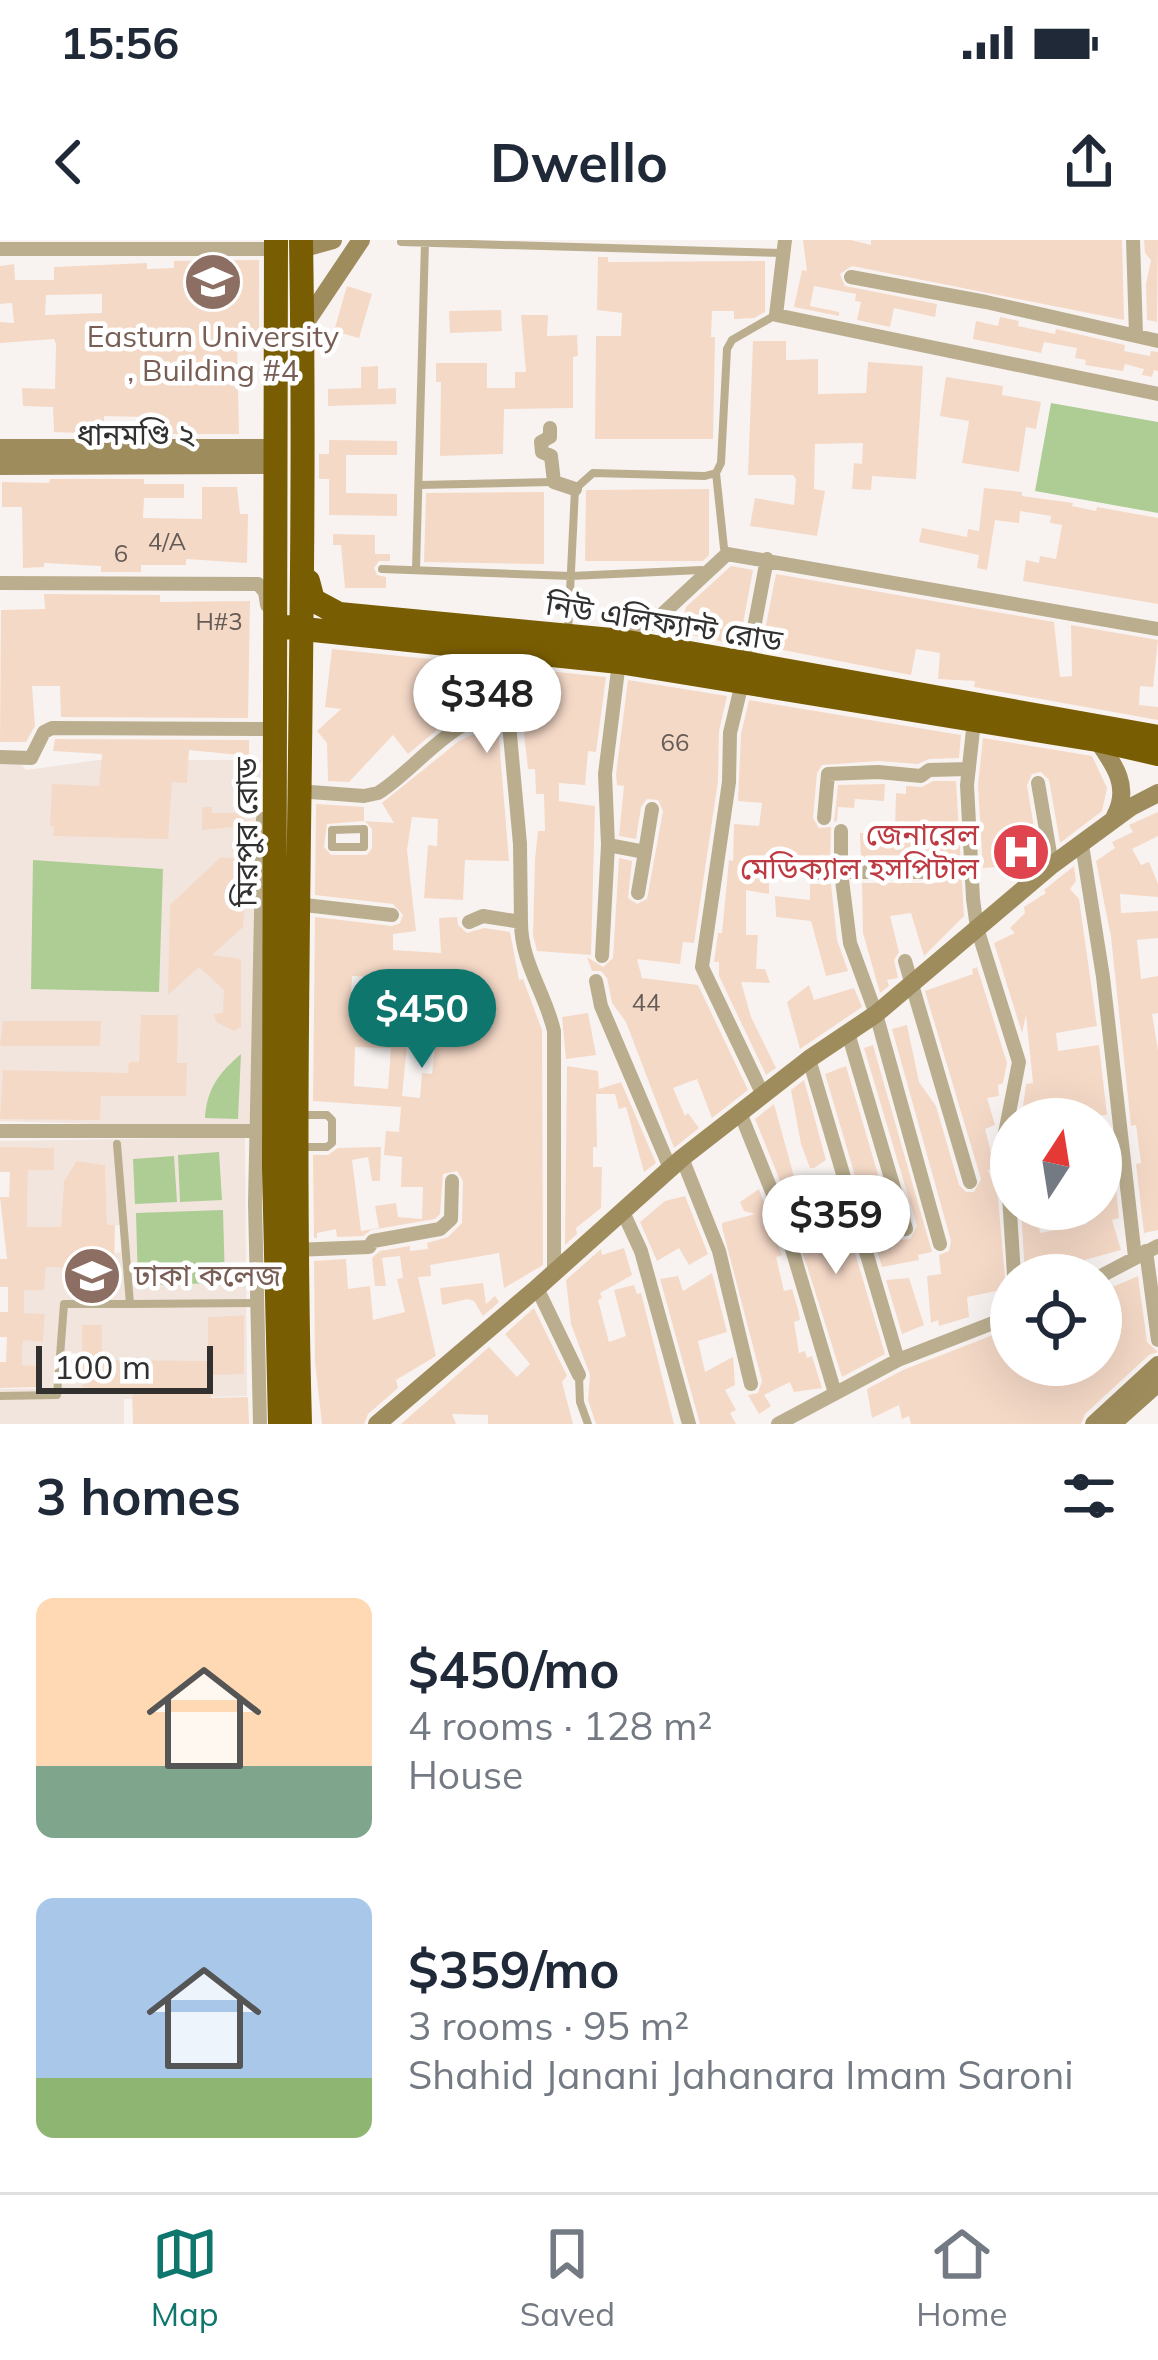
<!DOCTYPE html>
<html lang="en">
<head>
<meta charset="utf-8">
<style>
	:root { --surface:#fff; --page:#f2f2f3; --text:#1f2937; --muted:#747a83; --line:#e0e1e3; --accent:#0f766e }
	body { margin:0; font-family:Mulish,"Noto Sans Bengali",sans-serif; background:var(--page); color:var(--text); height:100vh; display:flex; flex-direction:column; font-size:45px; white-space:nowrap }
	* { box-sizing:border-box; margin:0 }
	p { font-size:39px; color:var(--muted) }
	.icon { flex:none; width:66px; height:66px; fill:none; stroke:currentColor; stroke-width:2; stroke-linecap:round; stroke-linejoin:round }
	.map { position:relative; height:1184px; overflow:hidden }
	.sheet { display:flex; flex-direction:column; background:var(--surface); flex:1 }
	.sheet>* { flex:none }
	.needle { width:78px; rotate:12deg }
	.fabs { position:absolute; left:990px; top:858px; display:grid; gap:24px }
	.fabs a { display:grid; place-items:center; width:132px; height:132px; border-radius:50%; background:var(--surface); box-shadow:0 12px 48px #0002; font-size:60px }
	.scale { position:absolute; left:36px; bottom:30px; width:177px; box-sizing:border-box; padding-left:12px; border:6px solid #333130; border-top:0; font-size:33px; line-height:42px; white-space:nowrap; color:#333130; -webkit-text-stroke:9px #fff; paint-order:stroke }
	.price { position:absolute; translate:-50% -102px; padding:0 27px; border-radius:42px; background:#fff; color:#222; font-size:39px; line-height:78px; filter:drop-shadow(0 3px 6px #0008) }
	.price::after { content:''; position:absolute; left:50%; top:72px; width:36px; height:27px; margin-left:-18px; background:inherit; clip-path:polygon(0 0,100% 0,50% 100%) }
	.price.selected { background:var(--accent); color:#fff }
	ul { padding:0; list-style:none }
	li { display:flex; align-items:center; gap:36px; height:300px; padding:0 36px }
	li span { display:grid; place-items:center; flex:none; width:336px; height:240px; border-radius:18px; color:#555 }
	li>.icon { margin-inline-start:auto }
	span .icon { width:144px; height:144px; fill:#fffc; stroke-width:1 }
	li b { font-size:51px }
	h2 { display:flex; justify-content:space-between; align-items:center; height:144px; padding:0 36px; font-size:51px }
	.status { display:flex; justify-content:space-between; align-items:center; height:84px; padding:0 60px; background:var(--surface); direction:ltr }
	.status svg { height:33px; fill:currentColor }
	header { display:flex; justify-content:space-between; align-items:center; height:156px; padding:0 36px; background:var(--surface); font-size:54px; font-weight:700 }
	.tab-bar { display:flex; justify-content:space-around; align-items:center; height:168px; border-top:3px solid var(--line); background:var(--surface); font-size:33px; color:var(--muted) }
	.tab-bar a { display:grid; justify-items:center; gap:6px }
	.tab-bar .selected { color:var(--accent) }
	.map>svg:first-child { display:block }
</style>
</head>
<body>
<div class="status"><b>15:56</b><svg viewBox="0 0 49 12"><path d="M0 12V9h3v3zM5 12V6h3v6zM10 12V3h3v9zM15 12V0h3v12zM26 1h20v11H26zM47 4h2v5h-2z"/></svg></div>
<header><svg class="icon" aria-label="back" viewBox="0 0 24 24"><path d="M15 5l-7 7 7 7"/></svg>Dwello<svg class="icon" aria-label="share" viewBox="0 0 24 24"><path d="M12 15V3M7 8l5-5 5 5M5 13v7h14v-7"/></svg></header>
<div class="map">
<svg width="1158" height="1184" viewBox="0 0 1158 1184">
	<rect width="100%" height="100%" fill="#f8f3f1"/>
	<path fill="#f1e5de" fill-rule="evenodd" d="M0,519L20,523L26,530L98,520H261L249,889L0,881Z
		M245,897L247,1156L124,1159V1184H0V1149H42V1126L22,1125L23,1100L43,1101L45,1075L24,1073V1050H44L46,1024L114,1029V1013L121,1012L120,985H107L105,925L75,922L64,941L61,991L27,990L28,930H54L0,907V901ZM244,1075V1134H228L208,1109V1077Z"/>
	<path fill="#adcd94" d="M1051,163L1158,182V273L1035,251Z
		M33,620L163,629L159,752L31,749Z
		M241,814L238,879L205,878C207,848 219,833 241,814Z
		M219,912L222,960L180,962L178,915Z
		M174,916L177,962L135,964L133,919Z
		M223,970L225,1043L138,1045L136,973Z"/>
	<path fill="#f5d9c7" fill-rule="evenodd" d="M803,0H851L871,5V0H1122L1124,80L852,26L840,34L845,46L937,64L935,77L894,68L890,87L857,80L861,62L855,61L856,54L814,46L810,66L839,72V76L794,67L802,30L807,31Z
		M1144,0H1158L1157,82L1147,80L1146,44L1151,20L1145,13Z
		M598,17H608V22L765,21V72L754,78L734,79V71H712L711,97H715L713,199H595L596,96H621L622,73L597,70Z
		M259,20V105H237L239,194H143L144,177L104,176V194L54,192L53,167L23,166L22,148L55,149L56,104L54,99L0,103V82L14,83L12,63L0,64V26L14,24L15,40H54V27L147,23V29L174,28V21ZM102,54V73L45,75L46,55Z
		M347,46L372,54L359,98L334,91Z
		M501,70L502,91L450,93L449,71Z
		M521,75H548L547,96L577,95L578,116L573,117V168L504,169L503,214L440,216L441,142H436V123H487V148H515V132H526Z
		M1000,77L1019,81L1018,86L1055,94L1056,89L1125,105L1124,111L1150,116L1151,111L1158,112V131L1154,130L1152,137L1142,135L1144,129L1125,124L1123,131L1085,125L1086,120L1075,118L1077,108L1044,102L1041,113L973,99L976,81L998,86Z
		M753,101H786V120L818,119V154L866,153L868,122L923,126L916,239L872,236L871,250L852,249L854,223L862,224L863,203L815,204L814,249L825,251L817,296L750,286L755,258L794,265L796,239L793,235H748Z
		M378,126V149L396,148V164L328,166V149L361,148V127Z
		M946,137L1003,146L1002,155L1041,162L1036,189L1026,187L1019,232L962,223L969,181L940,176Z
		M329,200L397,201V215H346V253L397,254V276L329,275V239H319V214H329Z
		M50,239H144V244H184V258H144L143,278L202,279V247H237L240,274H248L247,323L186,319V325H141V332H101V326L44,323V327L23,328L22,267H2V242L49,243Z
		M984,248L1022,252V256L1073,263L1072,266L1096,271L1097,267L1158,278V364L1023,341L1026,320L1039,323L1040,316L1056,319L1062,285L1050,283L1051,276L1020,271L1019,283L995,280L987,330L977,328L979,315L919,302L922,288L967,297L968,289L979,291Z
		M709,249V315L703,321H585L586,250Z
		M544,252V324L424,322L426,253Z
		M333,294L375,295V314H390V321H379L374,328L377,335L386,337V348H345L341,305H333Z
		M731,326L753,330L739,405L663,389L675,377L683,379L686,367Z
		M776,334L1054,382L1060,437L1072,436L1071,385L1158,400L1153,447L1140,446L1139,465L1158,467V480L974,447L975,441L938,439L940,413L916,409L911,435L762,406Z
		M44,354L160,355V362L250,361L248,478L61,477L60,446H32L35,486L26,502H0L1,370L45,369Z
		M332,409L606,437L596,512L588,511L585,545L559,543V561L595,566L591,715L537,711L533,695L535,619L538,591H545L544,554H536L535,529H528L522,475L544,468L459,463L435,486L438,489L408,514L393,495L349,542L328,541L327,503L317,491L341,469L325,467Z
		M628,440L727,456L719,491L718,541L694,703L683,702L680,724L637,719L642,738L698,745L748,850L712,878L697,839L673,848L685,876L688,873L699,888L674,908L626,782L612,763L607,738L601,731H592L587,717L603,727L613,718L619,618L632,621L628,658L637,664L647,659L663,571L658,560L647,559L641,567L636,599L619,596L624,546L617,545L616,534Z
		M749,460L961,495L959,518L929,519L918,524L878,521L822,525L817,533L813,578L819,588L831,587L830,621H774L773,629H769V654L746,650V695H758L756,729H765L770,743L741,742L751,777L776,828L766,835L719,736V722H714L718,693H722L729,620L733,621L734,584L759,586L762,563L738,561L741,494Z
		M489,487H498L509,621L465,620L463,660L424,658L428,605L437,606L438,579L412,577L407,610L416,691L393,694V710L441,713L439,678L457,677L458,685L467,693L484,688L510,692L519,740L523,739L542,790L543,1025L504,1048L499,1013L430,1025L431,1036L418,1037L436,1116L396,1140L398,1148L368,1174L364,1184H322L315,1122L314,1021L346,1019L348,1049L370,1046L373,1080L405,1072L397,1039L403,1038L400,1016L382,1018L386,1046H375L372,1018L380,1011L410,1006V1011L428,1009L427,1003L448,997L462,983L463,941L457,931L443,934L440,974L435,979L371,990L363,996L337,997L336,989L317,993V998H314L313,915H328L338,908L381,907L380,941H372L368,917L352,920L361,991L379,988L375,966L396,963L398,977L422,979L423,947H401L402,917L384,915L386,891L399,892L401,867L313,861L315,677L392,686L400,683L403,675L393,664L315,655L316,564L364,567V581L327,584L324,607L331,615H367L372,608V589L365,581L394,583L382,563L459,501ZM352,736L393,738L387,792L354,791L355,777L350,776ZM409,784L426,786L424,805L435,806L432,834L422,833L420,858L402,856ZM355,807L391,808L388,849L354,846Z
		M983,498L1092,516L1107,548L1102,571L1060,603L1049,540L1041,532L1032,534L1027,545L1039,618L1014,629L1012,626L983,628L978,545Z
		M55,499L249,500V516L189,510L187,543L172,542L168,599L53,596L54,586H50L52,544L99,546L102,514L53,511Z
		M933,541H956L964,676L924,716L911,673L890,676L899,712L894,720L898,738L887,740L889,746L880,753L863,693L862,643H936L944,639L946,631L935,621H861L860,593L895,591L896,553L906,554V546L922,547Z
		M885,544L884,561L855,559L854,568L838,567L837,581L834,582L838,545Z
		M202,567H212V573H244V580L252,581L251,596L234,587L202,590Z
		M1158,572V596L1132,609L1141,625L1149,622L1158,644V657L1120,654L1121,673L1158,671V698L1137,700L1141,739L1158,736V773L1152,774L1158,810V990L1144,993L1136,924L1141,923L1136,885L1131,886L1111,697L1096,621L1115,608L1112,602L1133,592L1129,585Z
		M221,617L248,620L243,687L212,715L241,719V787L234,791L216,782L214,774L223,773L224,750L199,727L168,755L170,665Z
		M1074,626L1076,641L1070,649L1079,659L1097,786L1056,793L1058,811L1099,805L1107,875L1051,876V862L1023,866L1026,844L1033,843L1026,775L1022,793L994,703L1015,693L1010,688L1025,673L1024,667L1046,653L1044,650Z
		M810,644H831L837,700L848,731L826,736L811,681L776,677L775,656L810,660Z
		M977,727L1007,823L1003,843L998,845L999,856L987,858L995,885L985,889L995,928L988,930L998,958L1006,1049L967,1057L969,1077L939,1086L938,1080L931,1083L927,1036L941,1034L939,1015L949,1011L951,1001L892,789L907,785L919,842L936,866L959,945L966,952H974L981,939L925,751L973,734L972,729Z
		M809,745L814,760L854,748L862,767L800,809L787,762Z
		M588,773L596,815L566,819L562,777Z
		M141,775H178L177,823H187L186,856H101L100,880L0,879L3,830L128,833L129,822H139Z
		M3,781H101L100,806H0Z
		M873,805L932,1012L918,1015L919,1020L882,1027L825,834L846,826L895,992L902,1000L910,999L917,986L864,808Z
		M567,826L598,831L599,849L621,842L656,923L644,932L626,867L619,869L615,854H596L597,907H593V927H602L601,968L576,988L577,994L565,1005Z
		M804,840L826,920L814,928H810L801,904L791,850Z
		M774,864L795,940L783,948L755,879Z
		M0,907L54,908V930H28L27,987H61L64,941L76,921L105,925L107,985H115L114,1029L46,1027L44,1050H24V1073L45,1074L43,1102L23,1100L22,1125L42,1126V1147L0,1148V1122H6L7,1097H0V1072H8V1047H0V1019H7L0,957H9L10,932H0Z
		M1114,929L1119,978L1112,980L1121,1010L1044,1031V1035H1025L1021,969H1025L1026,979L1038,978L1040,993L1087,984L1083,969H1101V933Z
		M833,939L885,1114L842,1137L783,950L798,947L803,961L820,956L818,942Z
		M759,949L782,1015L776,1017L784,1051L792,1049L798,1069L800,1080L794,1082L799,1113L805,1111L807,1118L812,1116L822,1148L794,1152L790,1142L764,1155L771,1166L759,1174L748,1155L758,1153L762,1141L722,987V983L755,974L744,971L740,962Z
		M685,956L708,1014L689,1025L679,1008L657,1021L640,982L665,961Z
		M624,1008L632,1035L600,1053L602,1058L598,1060L609,1102L626,1096L614,1050L634,1045L637,1054L641,1053L674,1184H596L588,1160L590,1135L571,1084L566,1040L601,1009L602,1015Z
		M712,1033L727,1092L698,1101L705,1132L733,1117L735,1145L725,1150L736,1170L730,1173L736,1184H700L660,1039L678,1036L683,1051Z
		M1138,1036L1147,1102L1158,1112L1149,1115L1085,1174L1081,1184H911L909,1176L902,1179L899,1165L872,1178L867,1149L903,1130L1011,1088V1125H1101V1052Z
		M909,1038L924,1085L902,1094L886,1040Z
		M483,1043L486,1064L495,1056L499,1062L483,1076L474,1061L468,1059L442,1065L440,1048Z
		M534,1068L567,1136L562,1142L573,1184H488V1175L452,1174L456,1184H401L489,1107L517,1137L530,1124L505,1094Z
		M244,1075V1134L212,1135L211,1158L248,1157L249,1184H133L132,1151L82,1147V1085H102V1120L208,1121V1077Z"/>
	<g fill="none" stroke-linecap="round" stroke-linejoin="round">
		<path stroke="#bbae8f" stroke-width="8" d="M401,2L783,13
			M716,233L724,308
			M419,245L552,242
			M382,329L571,336L701,330
			M416,330L425,2
			M568,393L575,249L593,233L705,236L716,233L721,223L727,109L732,100L774,76
			M364,589V607H332V590Z
			M301,875H327L332,880V903L327,907H302
			M117,904L130,1064L255,1063
			M579,1137L580,1162L588,1184
			M0,1156L57,1155L64,1064H130"/>
		<path stroke="#bbae8f" stroke-width="14" d="M785,0L776,75L1158,154
			M1133,0L1136,95
			M0,9H276
			M851,37L986,62L1158,101
			M550,188V197L541,202L542,212L551,216L554,242L575,249
			M0,343L258,344L265,352L267,365
			M622,401L656,380L727,314L1158,389
			M747,425L767,319
			M742,443L730,493L729,542L702,727L763,855
			M974,481L967,545L973,659L977,688L1019,822L1005,893L1014,1035
			M0,517L31,518L44,492L52,488L277,489
			M1038,543L1052,625
			M297,551L364,556L378,553C416,530 456,470 504,475L509,484L520,604L521,682L483,676L469,682
			M824,578L828,534L878,532L921,536L929,530L969,529
			M608,605L645,612L652,569
			M1082,605L1103,737L1135,1017
			M935,632H841L850,703L876,774L940,1004
			M809,633L841,632V591
			M638,653L645,612
			M296,664L392,675
			M521,682C521,723 545,752 554,791V1033
			M602,716L608,605L605,534L619,422
			M905,721L970,942
			M596,741L601,766L670,928
			M848,793L906,989
			M809,819L898,1120
			M741,875L783,979L835,1153
			M0,891H265
			M682,918L719,1011L751,1144
			M623,972L641,1011L689,1184
			M295,1010L369,1007L373,1001L440,989L451,979L452,941
			M1146,1011L1158,1100
			M1101,1036L1158,1006
			M537,1048L579,1135
			M260,1184L255,963L263,579
			M778,1184L898,1120L1011,1076"/>
		<path stroke="#9f8c5d" stroke-width="18" d="M301,9L333,0
			M300,91L361,0
			M0,208H273
			M0,226L273,225
			M1097,500C1114,524 1131,547 1115,576
			M377,1184L537,1048L682,918L809,819L876,774L1052,625L1131,567L1158,553
			M1094,1184L1158,1125
			M1112,1184L1158,1143"/>
		<path stroke="#795d02" stroke-width="24" d="M276,0L274,928L280,1184
			M308,341L313,360L339,374L622,401L1158,497
			M285,387L619,422L1097,500L1158,514
			M300,1184C289,789 308,395 301,0"/>
	</g>
	<defs>
		<symbol id="university-disc" viewBox="-11 -11 22 22"><circle r="9.5" fill="#8d6e63" stroke="#fff"/><path d="M0-5L7-2L0 1L-7-2ZM-4 1L0 2.5L4 1V4Q0 6-4 4Z" fill="#fff"/></symbol>
		<symbol id="hospital-disc" viewBox="-11 -11 22 22"><circle r="9.5" fill="#e0444e" stroke="#fff"/><path d="M-5-5h3v3.5h4V-5h3V5h-3V1.5h-4V5h-3Z" fill="#fff"/></symbol>
	</defs>
	<g fill-rule="evenodd">
		<use href="#university-disc" x="180" y="9" width="66" height="66"/>
		<use href="#hospital-disc" x="988" y="579" width="66" height="66"/>
		<use href="#university-disc" x="59" y="1003" width="66" height="66"/>
	</g>
	<g text-anchor="middle" stroke-width="9" stroke-linejoin="round" paint-order="stroke">
		<g font-size="24" fill="#645b56">
			<text x="167" y="310">4/A</text>
			<text x="121" y="322">6</text>
			<text x="219" y="390">H#3</text>
			<text x="675" y="511">66</text>
			<text x="646" y="771">44</text>
		</g>
		<g font-size="30" fill="#785e54" stroke="#fff">
			<text x="213" y="107">Easturn University<tspan x="213" dy="34">, Building #4</tspan></text>
			<text x="134" y="1046" text-anchor="start">ঢাকা কলেজ</text>
		</g>
		<g font-size="30" fill="#333130" stroke="#fff">
			<text x="136" y="205">ধানমণ্ডি ২</text>
			<text transform="translate(664 383) rotate(9)" y="10">নিউ এলিফ্যান্ট রোড</text>
			<text transform="translate(247 592) rotate(-90)" y="10">মিরপুর রোড</text>
		</g>
		<g font-size="30" fill="#be3a42" stroke="#fff" text-anchor="end">
			<text x="979" y="605">জেনারেল<tspan x="979" dy="34">মেডিক্যাল হসপিটাল</tspan></text>
		</g>
	</g>
</svg>
<div class="fabs">
<a><svg class="needle" viewBox="-14 -14 28 28"><path d="M0-13l5 13h-10z" fill="#e53935"/><path d="M0 13l5-13h-10z" fill="#747a83"/></svg></a>
<a><svg class="icon" aria-label="locate" viewBox="0 0 24 24"><circle cx="12" cy="12" r="6"/><path d="M12 2v4M12 18v4M2 12h4M18 12h4"/></svg></a>
</div>
<div class="scale">100 m</div>
<b class="price" style="left:487px;top:516px">$348</b>
<b class="price selected" style="left:422px;top:831px">$450</b>
<b class="price" style="left:836px;top:1037px">$359</b>
</div>
<section class="sheet">
<h2>3 homes<svg class="icon" aria-label="filters" viewBox="0 0 24 24"><path d="M4 7h16M4 17h16"/><circle cx="9" cy="7" r="2"/><circle cx="15" cy="17" r="2"/></svg></h2>
<ul>
<li><span style="background:linear-gradient(#ffd9b3 70%,#7fa58c 0)"><svg class="icon" aria-label="home" viewBox="0 0 24 24"><path d="M3 11l9-7 9 7M6 9v11h12V9"/></svg></span><div><b>$450/mo</b><p>4 rooms · 128 m²</p><p>House</p></div></li>
<li><span style="background:linear-gradient(#a9c7e8 75%,#8fb573 0)"><svg class="icon" aria-label="home" viewBox="0 0 24 24"><path d="M3 11l9-7 9 7M6 9v11h12V9"/></svg></span><div><b>$359/mo</b><p>3 rooms · 95 m²</p><p>Shahid Janani Jahanara Imam Saroni</p></div></li>
</ul>
</section>
<nav class="tab-bar">
<a class="selected"><svg class="icon" aria-label="map" viewBox="0 0 24 24"><path d="M3 6l6-2 6 2 6-2v14l-6 2-6-2-6 2zM9 4v14M15 6v14"/></svg>Map</a>
<a><svg class="icon" aria-label="saved" viewBox="0 0 24 24"><path d="M7 4h10v16l-5-4-5 4z"/></svg>Saved</a>
<a><svg class="icon" aria-label="home" viewBox="0 0 24 24"><path d="M3 11l9-7 9 7M6 9v11h12V9"/></svg>Home</a>
</nav>
</body>
</html>
